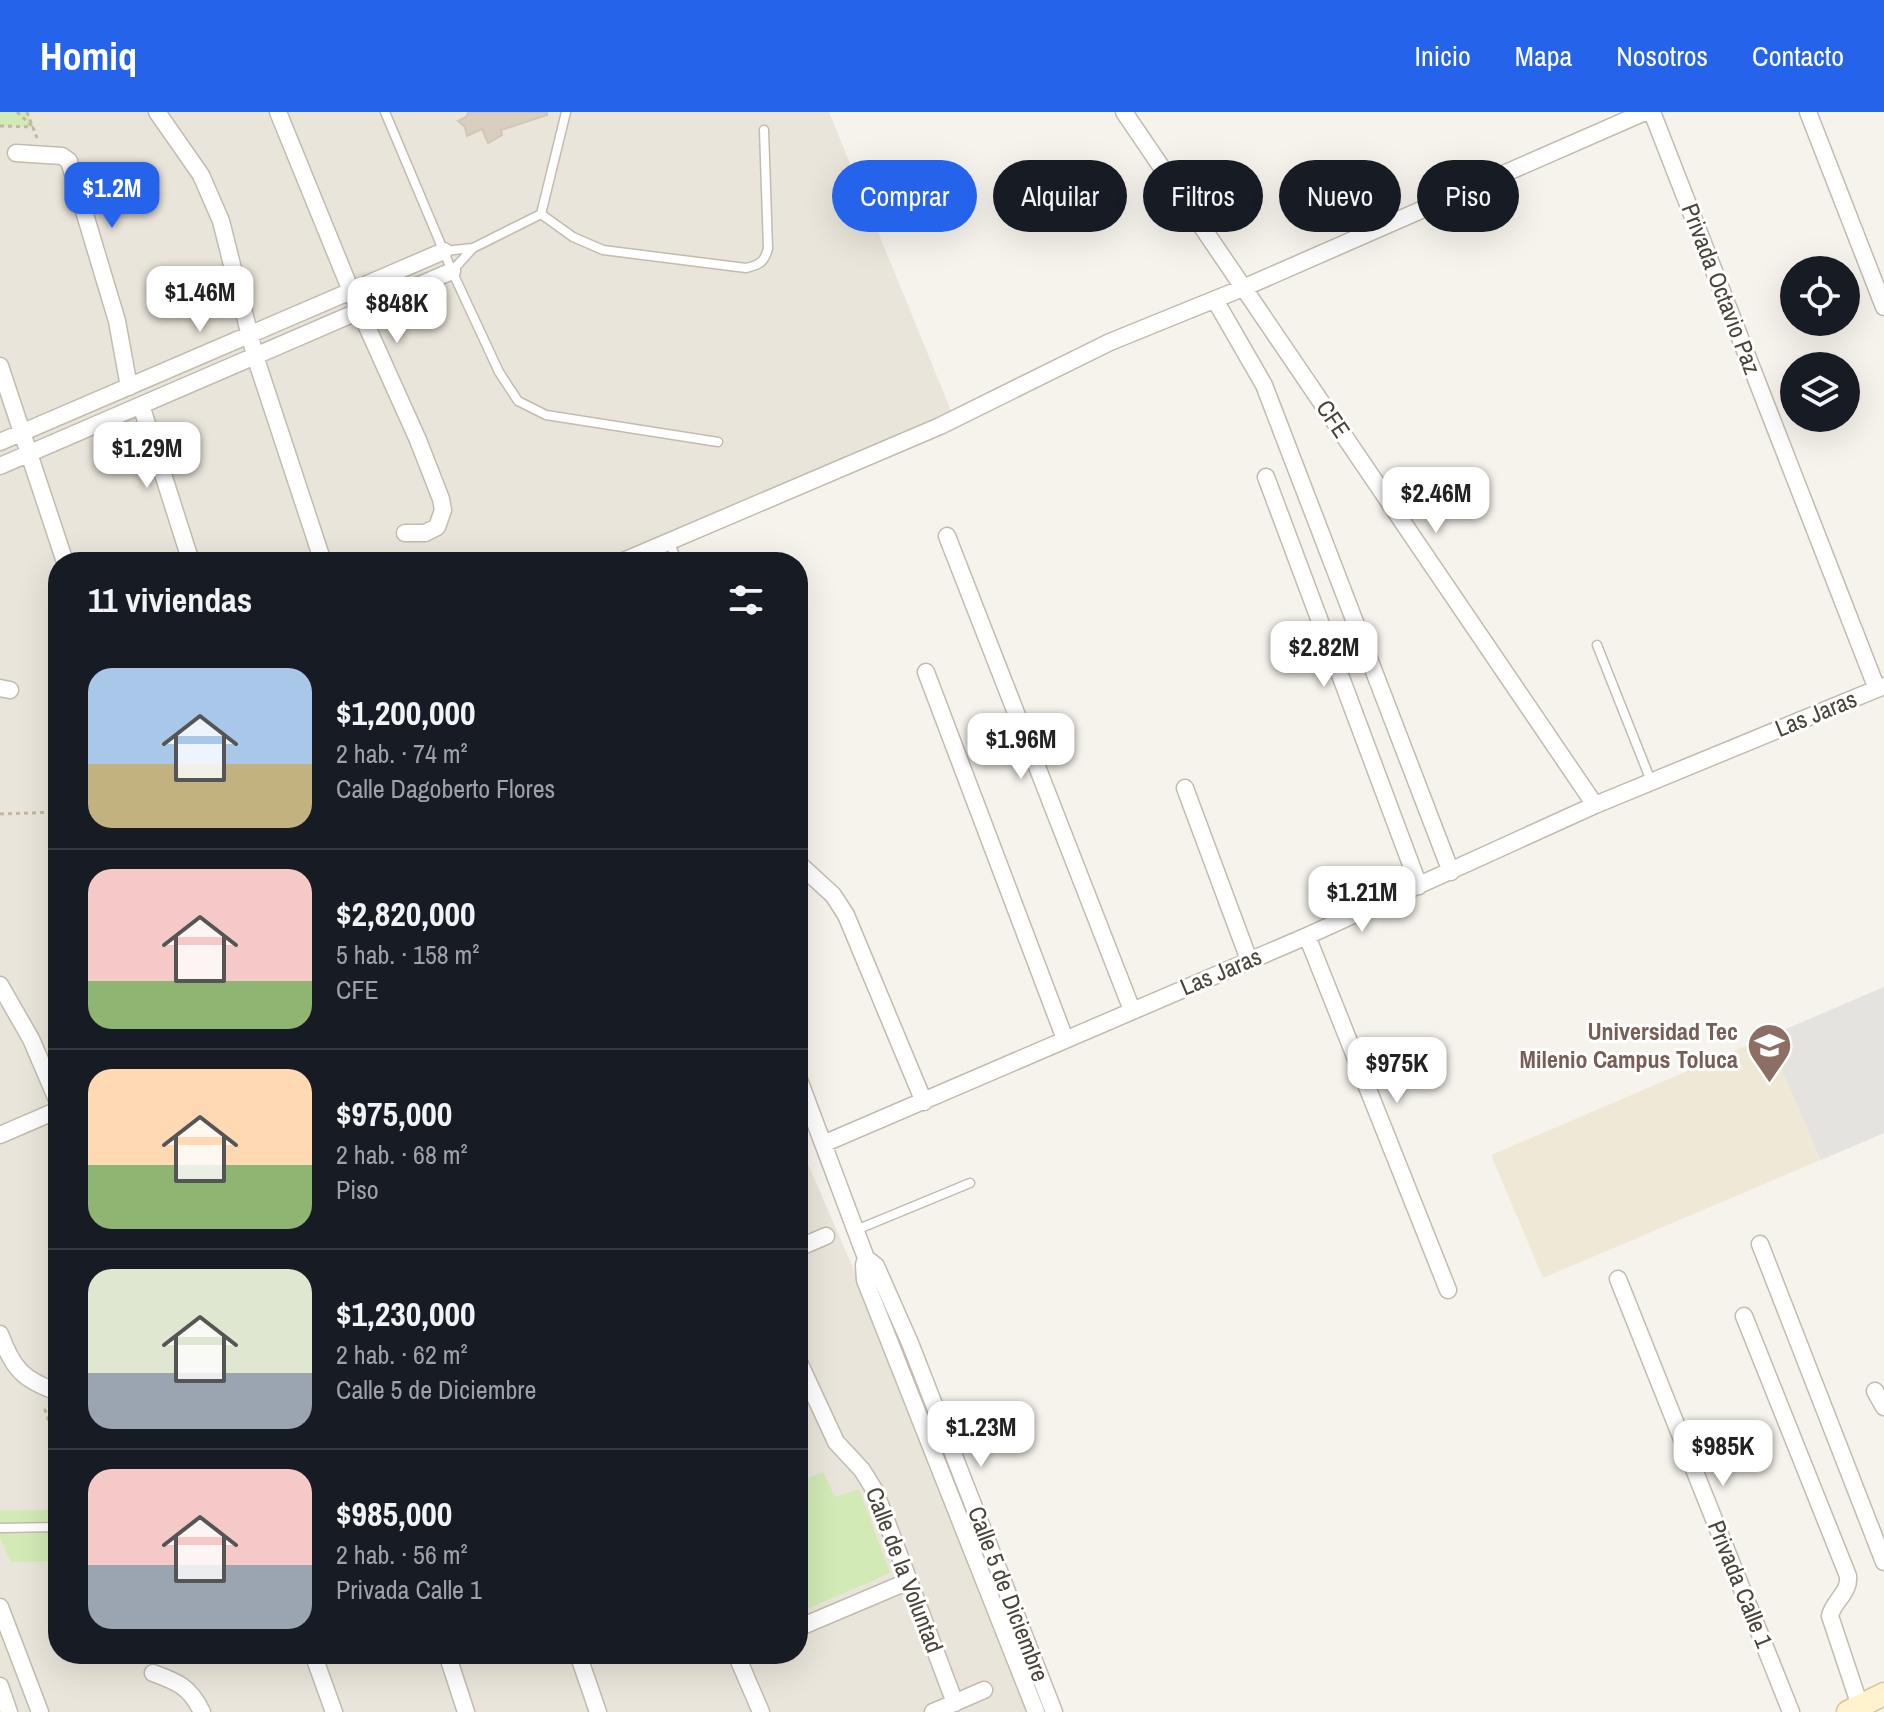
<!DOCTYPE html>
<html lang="es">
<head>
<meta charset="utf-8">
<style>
	:root { --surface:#171b24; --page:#242831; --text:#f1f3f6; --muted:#9ea1a6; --line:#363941; --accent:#2563eb }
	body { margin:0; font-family:"Archivo Narrow",sans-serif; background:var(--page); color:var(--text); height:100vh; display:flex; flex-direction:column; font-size:30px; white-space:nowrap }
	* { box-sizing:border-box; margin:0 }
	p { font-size:26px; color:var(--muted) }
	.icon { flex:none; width:44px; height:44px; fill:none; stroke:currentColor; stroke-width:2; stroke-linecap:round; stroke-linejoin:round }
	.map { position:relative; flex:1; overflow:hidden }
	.sheet { position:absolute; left:48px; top:440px; width:760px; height:1112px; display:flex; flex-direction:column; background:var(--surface); border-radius:32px; box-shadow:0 8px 32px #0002 }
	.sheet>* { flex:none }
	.banner { position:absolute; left:832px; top:48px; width:760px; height:72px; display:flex; gap:16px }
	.tools { position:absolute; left:1780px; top:144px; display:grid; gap:16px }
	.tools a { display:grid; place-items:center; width:80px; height:80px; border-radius:50%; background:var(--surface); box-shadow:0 8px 32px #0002; font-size:40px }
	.price { position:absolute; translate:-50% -68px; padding:0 18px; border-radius:16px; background:#fff; color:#222; font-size:26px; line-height:52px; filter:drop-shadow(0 2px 4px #0008) }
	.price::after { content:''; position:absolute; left:50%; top:48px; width:24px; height:18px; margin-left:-12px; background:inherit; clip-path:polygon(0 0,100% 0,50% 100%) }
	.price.active { background:var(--accent); color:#fff }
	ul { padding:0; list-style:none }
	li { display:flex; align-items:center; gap:24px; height:200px; padding:0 40px }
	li+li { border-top:2px solid var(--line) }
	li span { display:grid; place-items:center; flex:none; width:224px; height:160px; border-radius:24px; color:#555 }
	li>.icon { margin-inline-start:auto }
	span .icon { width:96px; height:96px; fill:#fffc; stroke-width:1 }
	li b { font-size:34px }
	h2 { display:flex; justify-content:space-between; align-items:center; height:96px; padding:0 40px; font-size:34px }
	.tag { padding:0 28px; border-radius:36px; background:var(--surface); box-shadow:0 8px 32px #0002; font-size:28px; line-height:72px }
	.tag.active { background:var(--accent); color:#fff }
	header { display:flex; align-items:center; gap:48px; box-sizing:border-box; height:112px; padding:0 40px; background:var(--accent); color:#fff }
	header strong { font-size:38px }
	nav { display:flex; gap:44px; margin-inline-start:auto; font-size:28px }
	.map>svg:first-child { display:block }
</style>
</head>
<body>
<header>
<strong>Homiq</strong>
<nav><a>Inicio</a><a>Mapa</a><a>Nosotros</a><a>Contacto</a></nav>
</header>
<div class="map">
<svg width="1884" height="1600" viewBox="0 0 1884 1600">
	<rect width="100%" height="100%" fill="#f6f3ec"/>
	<path fill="#eae5da" d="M0,0H829L952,301L619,450H58V1542H798V1029L1046,1600H0Z"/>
	<path fill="#efe8d6" d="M1884,875V1021L1543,1166L1491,1043Z"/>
	<path fill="#d2eab5" d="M0,0H27L33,15L0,14Z
		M823,1360L835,1385L859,1377L890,1461L798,1501V1370Z
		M0,1398H58V1449L11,1450L0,1426Z"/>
	<path fill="#e5e3e0" d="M1884,875V1021L1821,1048L1768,925Z"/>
	<path fill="#d8cfc1" stroke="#d3c7b4" stroke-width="2" d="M469,0H547V3L501,18L502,23L488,31L482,17L467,24L465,15L458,9L466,5Z"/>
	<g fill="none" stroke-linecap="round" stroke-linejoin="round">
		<defs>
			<path id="service" d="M385,0L452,159L499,260L518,289L546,303L718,330
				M541,102L573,125L603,138L746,156C759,153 765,150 768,136L764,18
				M444,139L473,136L541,102L566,0
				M452,159L473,136
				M669,430L678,450
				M1597,533L1651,669
				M856,1118L970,1071
				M0,1416L58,1415"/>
			<path id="minor" d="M157,0L201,63L221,109L255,244L323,450
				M278,0L351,179L418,328L441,387L443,398L437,415L425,421H405
				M1124,0L1595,693
				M1652,0L1877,577
				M1808,0L1884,195
				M16,41L62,44L69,49L117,209L129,275
				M1215,188L1264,273L1451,760
				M0,254L65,450
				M141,293L191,450
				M0,330L444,139
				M0,354L452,159
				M1266,365L1419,774
				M947,424L1132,898
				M621,450L940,314L1110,230L1243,176L1645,0
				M926,560L1065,927
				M0,576L10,578
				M1185,676L1249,848
				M798,751L833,783L846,803L924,990
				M1307,824L1448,1178
				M0,873L31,927L58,990
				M798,965L866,1146L876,1154L910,1231L1054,1600
				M0,1023L58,998
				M823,1032L1307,824L1595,693L1884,574
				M1760,1132L1884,1450
				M798,1136L826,1124
				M866,1146L864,1153L865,1168L1036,1600
				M1618,1167L1791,1600
				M1744,1204L1848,1464C1850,1481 1833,1489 1830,1504L1862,1600
				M0,1222C13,1257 23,1268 58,1280
				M798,1248L836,1330L862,1358L875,1379L955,1591
				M1875,1279L1884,1295
				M0,1495L40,1600
				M798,1516L909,1469
				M313,1542L334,1600
				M447,1542L466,1600
				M578,1542L598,1600
				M736,1542L761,1600
				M153,1561C178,1570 190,1575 202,1600
				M0,1574L9,1600
				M933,1600L984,1578"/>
			<path id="secondary" d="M1848,1600L1884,1582"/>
		</defs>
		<use href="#service" stroke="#c2bbae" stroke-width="11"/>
		<use href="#minor" stroke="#c2bbae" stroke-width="19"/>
		<use href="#secondary" stroke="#d6c79b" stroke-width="25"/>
		<path stroke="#c4b79f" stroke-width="3" stroke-dasharray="4 4" stroke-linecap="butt" d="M17,0L32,14
			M27,0L37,26
			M0,14L33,15
			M0,702L58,700
			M54,1298H45L58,1335"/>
		<use href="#service" stroke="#fff" stroke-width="8"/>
		<use href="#minor" stroke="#fff" stroke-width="16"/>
		<use href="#secondary" stroke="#fff3cd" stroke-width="22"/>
	</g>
	<defs>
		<symbol id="university-pin" viewBox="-11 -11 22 30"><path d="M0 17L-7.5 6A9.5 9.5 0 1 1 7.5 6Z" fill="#8d6e63" stroke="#fff"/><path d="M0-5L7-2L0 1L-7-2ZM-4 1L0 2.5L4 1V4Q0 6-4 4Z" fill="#fff"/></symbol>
	</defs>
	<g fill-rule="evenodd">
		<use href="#university-pin" x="1744" y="908" width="51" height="69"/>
	</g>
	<g text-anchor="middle" stroke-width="6" stroke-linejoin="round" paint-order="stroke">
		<g font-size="24" fill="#4b4439" stroke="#fff">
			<text transform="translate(1721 177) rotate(69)" y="8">Privada Octavio Paz</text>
			<text transform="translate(1333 307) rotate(56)" y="8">CFE</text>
			<text transform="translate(1816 602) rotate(-22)" y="8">Las Jaras</text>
			<text transform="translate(1221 860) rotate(-23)" y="8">Las Jaras</text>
			<text transform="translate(904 1458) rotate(69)" y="8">Calle de la Voluntad</text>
			<text transform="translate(1740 1472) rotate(68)" y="8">Privada Calle 1</text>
			<text transform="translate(1008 1482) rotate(69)" y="8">Calle 5 de Diciembre</text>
		</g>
		<g font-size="24" font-weight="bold" fill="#785e54" stroke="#fff" text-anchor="end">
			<text x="1738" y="928">Universidad Tec<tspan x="1738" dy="28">Milenio Campus Toluca</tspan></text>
		</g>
	</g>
</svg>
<div class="tools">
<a><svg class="icon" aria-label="locate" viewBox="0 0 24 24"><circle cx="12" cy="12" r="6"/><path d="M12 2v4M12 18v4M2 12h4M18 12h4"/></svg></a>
<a><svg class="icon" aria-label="layers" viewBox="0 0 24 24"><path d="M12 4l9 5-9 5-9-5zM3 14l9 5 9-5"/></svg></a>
</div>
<b class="price active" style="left:112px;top:118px">$1.2M</b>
<b class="price" style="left:200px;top:222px">$1.46M</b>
<b class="price" style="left:397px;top:233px">$848K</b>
<b class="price" style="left:147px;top:378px">$1.29M</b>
<b class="price" style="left:1436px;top:423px">$2.46M</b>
<b class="price" style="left:1324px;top:577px">$2.82M</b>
<b class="price" style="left:1021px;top:669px">$1.96M</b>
<b class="price" style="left:1362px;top:822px">$1.21M</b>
<b class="price" style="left:1397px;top:993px">$975K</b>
<b class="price" style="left:981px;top:1357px">$1.23M</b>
<b class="price" style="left:1723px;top:1376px">$985K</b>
<div class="banner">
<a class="tag active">Comprar</a>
<a class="tag">Alquilar</a>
<a class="tag">Filtros</a>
<a class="tag">Nuevo</a>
<a class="tag">Piso</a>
</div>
<section class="sheet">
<h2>11 viviendas<svg class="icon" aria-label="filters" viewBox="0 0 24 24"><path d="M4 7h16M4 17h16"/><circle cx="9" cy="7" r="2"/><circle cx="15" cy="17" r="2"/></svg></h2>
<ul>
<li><span style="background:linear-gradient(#a9c7e8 60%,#c2b280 0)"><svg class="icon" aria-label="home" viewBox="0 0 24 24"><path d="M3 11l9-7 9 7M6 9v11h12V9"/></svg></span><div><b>$1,200,000</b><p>2 hab. · 74 m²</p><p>Calle Dagoberto Flores</p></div></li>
<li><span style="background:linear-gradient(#f6c9c9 70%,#8fb573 0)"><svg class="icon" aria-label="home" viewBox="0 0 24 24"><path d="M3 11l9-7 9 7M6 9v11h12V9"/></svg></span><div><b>$2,820,000</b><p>5 hab. · 158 m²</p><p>CFE</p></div></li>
<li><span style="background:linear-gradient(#ffd9b3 60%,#8fb573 0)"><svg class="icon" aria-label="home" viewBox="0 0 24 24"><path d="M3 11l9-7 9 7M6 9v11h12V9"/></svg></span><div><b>$975,000</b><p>2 hab. · 68 m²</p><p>Piso</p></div></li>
<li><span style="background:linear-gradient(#dfe7d0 65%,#9aa5b1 0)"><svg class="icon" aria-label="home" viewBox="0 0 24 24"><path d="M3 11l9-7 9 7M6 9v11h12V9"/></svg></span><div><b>$1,230,000</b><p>2 hab. · 62 m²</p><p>Calle 5 de Diciembre</p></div></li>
<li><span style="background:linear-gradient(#f6c9c9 60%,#9aa5b1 0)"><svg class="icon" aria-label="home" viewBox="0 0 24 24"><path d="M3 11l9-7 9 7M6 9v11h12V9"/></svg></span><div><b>$985,000</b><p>2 hab. · 56 m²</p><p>Privada Calle 1</p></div></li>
</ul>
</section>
</div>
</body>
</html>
